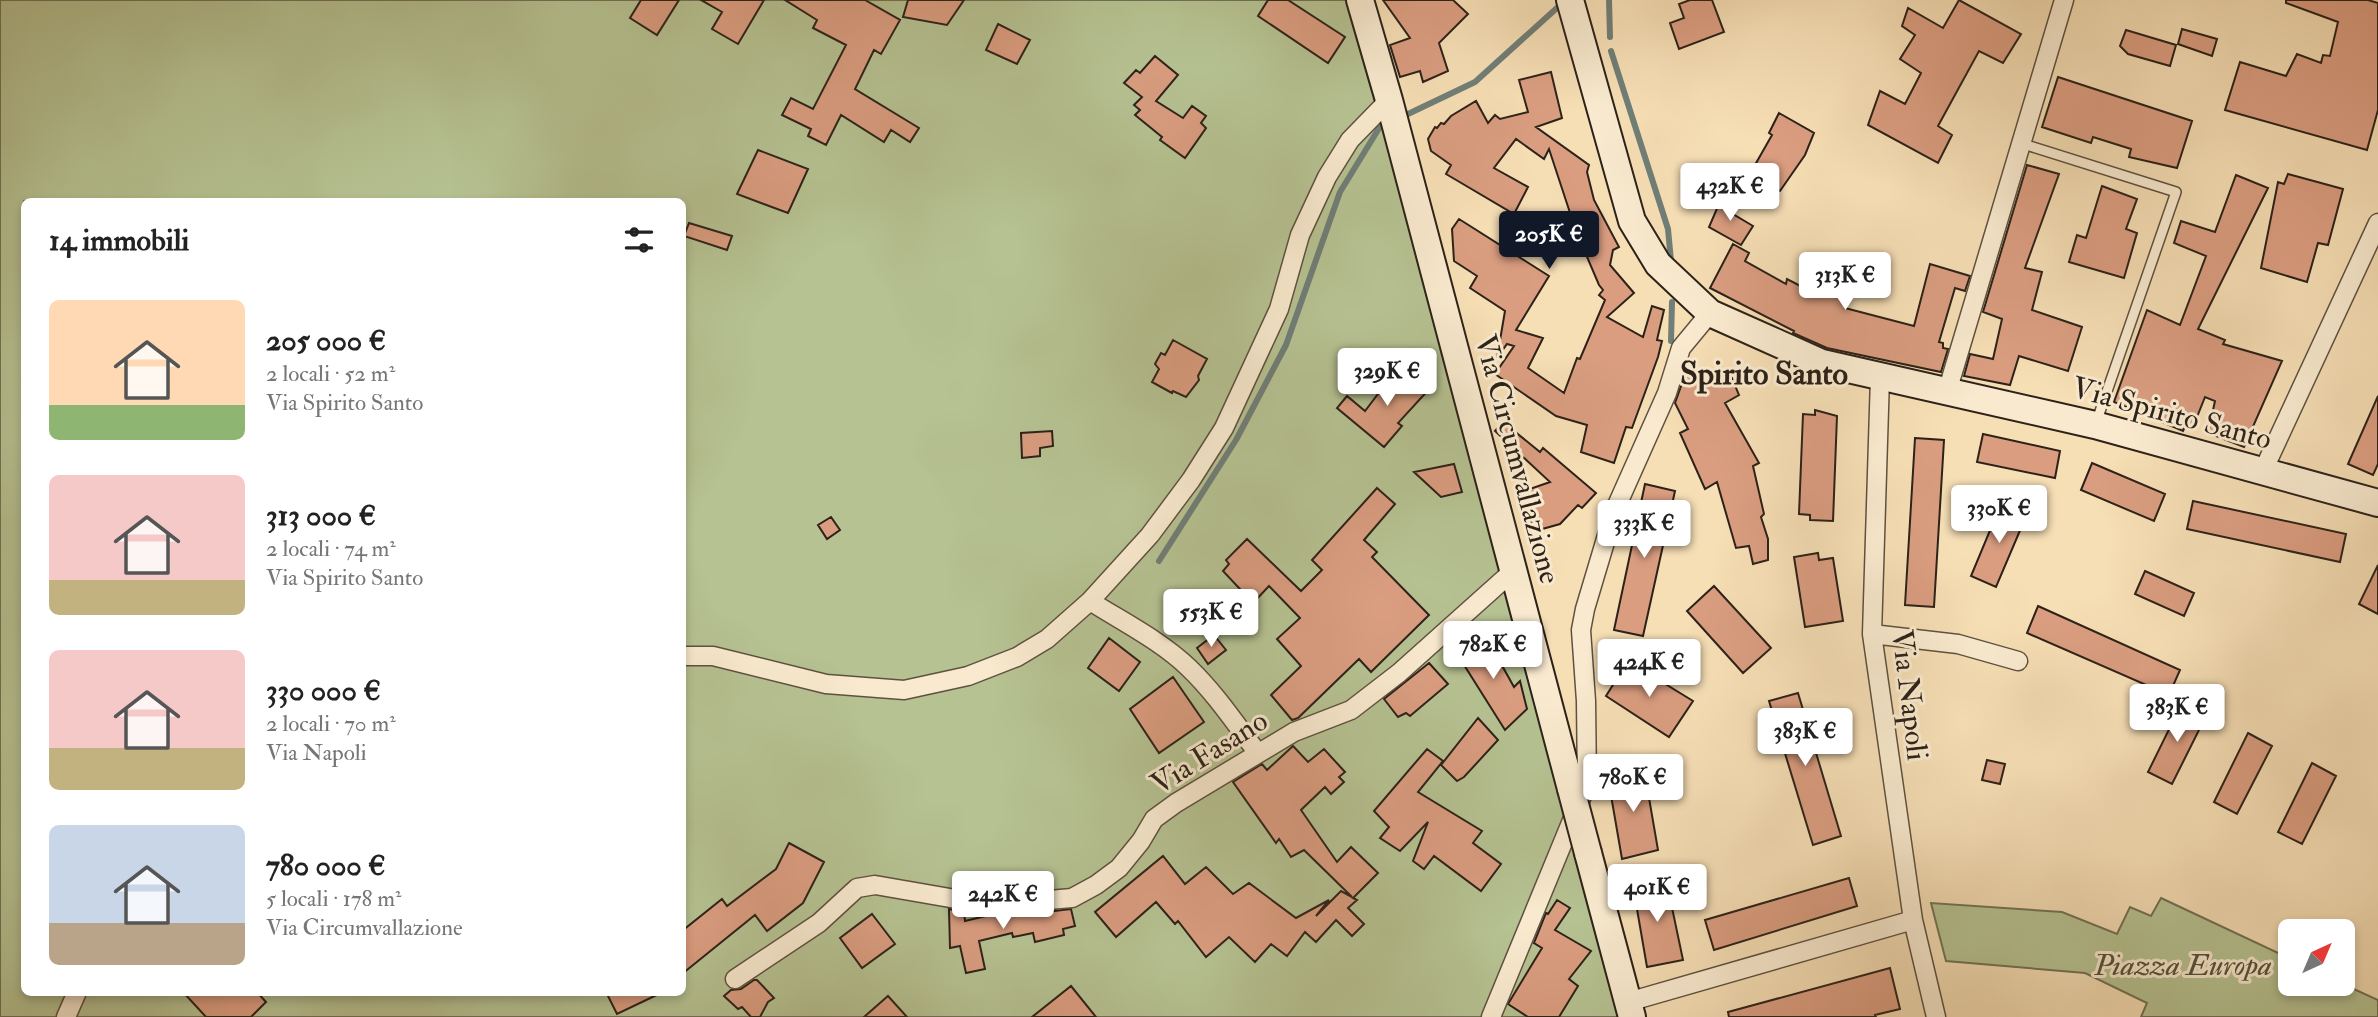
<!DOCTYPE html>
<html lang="it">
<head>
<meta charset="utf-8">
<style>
	:root { --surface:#fff; --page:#f2f2f2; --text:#222; --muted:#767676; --accent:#111827 }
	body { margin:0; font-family:"IM FELL Double Pica",serif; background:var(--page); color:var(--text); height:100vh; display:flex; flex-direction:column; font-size:26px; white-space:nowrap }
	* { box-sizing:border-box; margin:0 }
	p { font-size:23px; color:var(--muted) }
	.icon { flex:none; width:38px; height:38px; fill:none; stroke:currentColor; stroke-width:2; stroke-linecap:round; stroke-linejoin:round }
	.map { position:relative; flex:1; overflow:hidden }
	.drawer { position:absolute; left:21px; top:198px; width:665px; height:798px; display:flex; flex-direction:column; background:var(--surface); border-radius:10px; box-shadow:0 4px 10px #0003 }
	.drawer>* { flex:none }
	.needle { width:46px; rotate:44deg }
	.tools { position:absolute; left:2278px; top:919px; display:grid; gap:14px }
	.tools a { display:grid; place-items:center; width:77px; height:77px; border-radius:10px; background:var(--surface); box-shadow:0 4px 10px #0003; font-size:35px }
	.price { position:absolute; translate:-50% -60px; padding:0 16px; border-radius:7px; background:#fff; color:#222; font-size:23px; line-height:46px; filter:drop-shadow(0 2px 4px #0008) }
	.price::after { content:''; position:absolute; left:50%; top:42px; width:21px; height:16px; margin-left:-10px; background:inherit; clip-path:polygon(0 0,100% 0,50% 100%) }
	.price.on { background:var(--accent); color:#fff }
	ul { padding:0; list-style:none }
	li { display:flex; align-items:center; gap:21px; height:175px; padding:0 28px }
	li span { display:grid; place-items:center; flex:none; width:196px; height:140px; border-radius:10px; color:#555 }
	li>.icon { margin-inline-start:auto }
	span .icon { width:84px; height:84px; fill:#fffc; stroke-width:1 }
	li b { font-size:30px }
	h2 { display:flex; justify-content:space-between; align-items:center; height:84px; padding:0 28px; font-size:30px }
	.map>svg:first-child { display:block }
</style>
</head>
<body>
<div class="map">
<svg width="2378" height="1017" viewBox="0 0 2378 1017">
	<rect width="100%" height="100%" fill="#f6deb5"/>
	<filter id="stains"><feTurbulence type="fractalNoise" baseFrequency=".00286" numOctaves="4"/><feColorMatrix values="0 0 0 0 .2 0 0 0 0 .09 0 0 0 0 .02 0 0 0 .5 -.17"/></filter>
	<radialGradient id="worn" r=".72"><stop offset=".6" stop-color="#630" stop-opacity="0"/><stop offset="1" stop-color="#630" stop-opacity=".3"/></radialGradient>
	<path fill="#b6c292" stroke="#717256" stroke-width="2" fill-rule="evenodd" d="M0,0H1357L1640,1017H0ZM24,201H682V992H24Z
		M2161,898L2291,959V984H2343L2378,1000V1017H2141L2147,1003L2085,973L1946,961L1931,903L2062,912L2117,934L2130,907L2151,916Z"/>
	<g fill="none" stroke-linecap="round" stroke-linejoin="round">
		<path stroke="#707e77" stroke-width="6" d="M1609,0L1610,37
			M1611,51L1668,229L1671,261
			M1408,114L1475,82L1558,7
			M1671,341L1672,302
			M1159,561L1236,440L1286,345L1340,192L1381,125"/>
	</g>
	<path fill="#da9d80" stroke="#2c2219" stroke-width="2" d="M641,0H679L657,35L630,18Z
		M701,0H764L738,44L712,29L722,12Z
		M785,0H865L900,20L881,54L874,50L855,89L919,128L910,142L891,130L884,142L841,115L826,145L808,136L811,129L782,115L791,98L813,109L846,45L813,28L817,20Z
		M908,0H964L947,25L903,17Z
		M1268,0H1288L1345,37L1328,63L1258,16Z
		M1383,0H1453L1468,14L1439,43L1448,71L1423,82L1420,71L1400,77L1390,45L1410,38Z
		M1690,0H1712L1724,32L1679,49L1670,23L1684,18L1679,4Z
		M1959,0L2021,34L2003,63L1979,51L1938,126L1952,135L1938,163L1868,125L1880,91L1905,104L1921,73L1900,59L1915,35L1902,26L1908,8L1943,28Z
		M2286,0H2368L2378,3V110L2367,150L2225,110L2240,62L2286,76L2297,54L2321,63L2323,55L2330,56L2338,22L2286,3Z
		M998,24L1030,40L1017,64L986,50Z
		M2182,29L2217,39L2212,56L2178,44Z
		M2126,30L2176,45L2170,66L2128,54L2120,46Z
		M1155,56L1178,75L1156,101L1183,118L1192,106L1206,116L1201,123L1206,128L1185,158L1160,140L1162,137L1135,115L1140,110L1134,105L1142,97L1124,83L1136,70L1140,73Z
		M1551,72L1562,118L1536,127L1589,165L1587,172L1594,200L1619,247L1613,250L1610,265L1634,293L1607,317L1643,337L1652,306L1664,310L1657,340L1662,341L1658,357L1632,428L1626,427L1614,463L1581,452L1587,425L1556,416L1495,374L1514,346L1507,344L1497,358L1505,311L1470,288L1477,276L1454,261L1452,229L1459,219L1549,276L1516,330L1543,338L1528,368L1564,393L1577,358L1580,359L1605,300L1599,295L1603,290L1599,285L1576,231L1549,149L1544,159L1516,139L1494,168L1528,187L1514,214L1446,174L1451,165L1431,151L1428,139L1435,127L1437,128L1441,123L1444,124L1451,116L1476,101L1488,123L1495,115L1500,119L1528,112L1519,80Z
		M2058,77L2192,121L2177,168L2129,157L2131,149L2093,137L2091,143L2042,127Z
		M1779,113L1814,133L1805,155L1780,191L1751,172L1772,135L1769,133Z
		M758,150L808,169L788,213L737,194Z
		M2027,165L2059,174L2025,268L2042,272L2032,310L2082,327L2068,371L2019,356L2010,385L1964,376L1970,354L1993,359L2002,319L1983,312Z
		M2288,174L2343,189L2328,245L2318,243L2307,282L2261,268L2278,182L2284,184Z
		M2236,175L2268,188L2198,329L2225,340L2223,344L2282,361L2244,447L2208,433L2215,401L2205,397L2193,427L2186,424L2183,431L2114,402L2147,310L2180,325L2206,256L2174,243L2181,221L2215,232Z
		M2102,186L2137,199L2126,229L2137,233L2124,278L2069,262L2077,235L2086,238Z
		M1722,197L1736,206L1733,214L1753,226L1741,245L1709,227Z
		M689,223L732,236L727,250L684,236Z
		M1733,244L1749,253L1745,261L1786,284L1787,279L1816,294L1824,264L1857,273L1845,308L1914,326L1930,264L1970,276L1965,291L1955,288L1939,342L1943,343V348L1948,349L1941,372L1827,348L1793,333L1794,331L1710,288Z
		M1173,340L1207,359L1198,376L1199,380L1186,397L1173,391L1172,393L1152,382L1159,369L1155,364L1161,353L1165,355Z
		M1413,368L1432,386L1398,423L1402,426L1384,447L1337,408L1347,396L1365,411L1387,382L1397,388Z
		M1685,375L1707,381L1715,377L1719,384L1732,378L1739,395L1725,403L1759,463L1753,466L1764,514L1761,517L1768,539V560L1753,564L1749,546L1736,548L1717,482L1705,489L1680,433L1688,429L1675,403Z
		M2378,396V464L2373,475L2348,464Z
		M1815,410L1837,416L1833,521L1810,520V515L1799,514L1803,414L1815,415Z
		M1503,422L1540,452L1543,448L1596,493L1582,508L1578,505L1560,524L1535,531L1518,493L1550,482L1495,431Z
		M1052,431L1053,446L1040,448V456L1022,458L1021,433Z
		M1983,434L2060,451L2055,478L1977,462Z
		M1915,438L1944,440L1934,607L1905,605Z
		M2092,463L2165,494L2154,521L2081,490Z
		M1454,464L1462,492L1441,497L1414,472Z
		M1645,484L1675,491L1643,636L1614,630Z
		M1377,488L1395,504L1364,540L1377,552L1372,557L1429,615L1371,672L1359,659L1298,718L1292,720L1271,695L1301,666L1277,639L1300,618L1269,586L1253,603L1223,571L1229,564L1226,560L1247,539L1301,591L1322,570L1312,560Z
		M2193,501L2346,534L2340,562L2187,529Z
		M2001,504L2027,514L1996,587L1971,576Z
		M831,517L840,530L827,539L818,525Z
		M1818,553L1819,560L1833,558L1843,621L1805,627L1794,557Z
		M2378,565V614L2359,604Z
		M2145,571L2194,593L2184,616L2135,594Z
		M1714,586L1771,648L1743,673L1687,611Z
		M2038,606L2180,670L2169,695L2027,633Z
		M1214,635L1226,650L1208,664L1197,648Z
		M1485,635L1514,687L1520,681L1527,709L1505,730L1454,649L1468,640L1473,646Z
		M1109,638L1140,662L1119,691L1088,668Z
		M1628,661L1693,701L1669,737L1606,696Z
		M1429,663L1448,684L1410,716L1406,713L1398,717L1384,699Z
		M1173,677L1204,722L1159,753L1130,709Z
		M1798,693L1841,836L1813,845L1769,701Z
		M2182,703L2206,716L2172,784L2148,772Z
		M1478,718L1498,740L1464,777L1457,781L1441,765Z
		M2248,733L2272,746L2237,814L2214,802Z
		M1293,746L1308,762L1324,749L1345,772L1339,777L1344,782L1331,794L1325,787L1301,810L1337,862L1351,847L1378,873L1353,898L1357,900L1348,908L1364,924L1352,936L1336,920L1316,942L1305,932L1287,956L1271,944L1255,962L1229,937L1206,957L1178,921L1175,924L1156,902L1116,937L1095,912L1163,856L1185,884L1206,867L1233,894L1249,883L1296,918L1329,900L1316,916L1341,891L1352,897L1304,850L1291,857L1279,839L1276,843L1233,782L1262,764L1267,770Z
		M1427,749L1443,761L1418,792L1482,831L1473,843L1501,864L1481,891L1434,856L1424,869L1413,861L1428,822L1400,851L1380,838L1389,827L1374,811Z
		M1987,760L2005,764L2000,784L1982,780Z
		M2312,763L2336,776L2302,844L2278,832Z
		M1644,769L1658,850L1622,859L1608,778Z
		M789,843L824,862L803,903L767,931L755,915L682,974V931L722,899L727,906L776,869Z
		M1849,878L1857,906L1714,950L1705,920Z
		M1666,879L1683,960L1647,967L1633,886Z
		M1557,900L1570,908L1555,930L1591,951L1569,979L1578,986L1559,1017H1528L1508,1004L1542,948L1534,943L1546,913L1548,914Z
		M949,909L964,912L965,921L994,914L1021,915L1071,909L1075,926L1063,929L1064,935L1035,942L1033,933L1013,937L1012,933L979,941L985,969L966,973L960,946L950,948Z
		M872,914L895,944L862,968L840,938Z
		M1890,968L1900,1009L1875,1015L1876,1017H1729L1728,1012Z
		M754,980H757L774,998L768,1002L760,1017H751L742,1007L738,1009L724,996L731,990L741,989Z
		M1071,986L1096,1017H1032Z
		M183,992H257L266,1002L251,1017H206Z
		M606,992H663L617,1014Z
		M888,996L907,1017H864Z"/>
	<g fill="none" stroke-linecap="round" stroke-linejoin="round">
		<defs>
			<path id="lane" d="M2020,143L2176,192L2096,423"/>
			<path id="street" d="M1880,377L1872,634L1913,920L1936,1017
				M1947,392L2064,0
				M2263,471L2378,223
				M1090,601C1123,622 1161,641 1189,668C1215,693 1235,723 1257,752
				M1872,634L1958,644L2018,661
				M682,656H713L826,684L904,690L968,676L1017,657L1047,639L1090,601L1150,535L1191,480L1224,428L1279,309L1300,235L1327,177L1350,140L1389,100
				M735,979L819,923L857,888L875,885L973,902L1013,903L1072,898L1096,885L1119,868L1141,841L1154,819L1176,803L1294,732L1351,710L1399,673L1513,571
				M1628,1002L1913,920
				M66,1017L77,992
				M1491,1017L1587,784L1586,701L1581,630L1585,609L1614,512L1667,393L1681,348L1710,313"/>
			<path id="secondary" d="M1360,0L1389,100L1571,789
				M1570,0L1632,221L1658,264L1710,313L1822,363L2095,425L2378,503
				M1588,853L1632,1017"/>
		</defs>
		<use href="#lane" stroke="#5e5140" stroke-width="12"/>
		<use href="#street" stroke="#5e5140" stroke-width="21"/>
		<use href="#secondary" stroke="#2c2219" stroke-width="30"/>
		<use href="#lane" stroke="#f9eacf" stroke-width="9"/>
		<use href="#street" stroke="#f9eacf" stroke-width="18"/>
		<use href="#secondary" stroke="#f9eacf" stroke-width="26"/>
		<defs>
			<path id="secondary-bridge" d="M1571,789L1588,853"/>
		</defs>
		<use href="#secondary-bridge" stroke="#2c2219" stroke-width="30" stroke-linecap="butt"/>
		<use href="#secondary-bridge" stroke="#f9eacf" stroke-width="26"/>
	</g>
	<g text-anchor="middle" stroke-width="6" stroke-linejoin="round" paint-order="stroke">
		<g font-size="30" fill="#2c2219" stroke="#f9eacf">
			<text transform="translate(2172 413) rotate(15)" y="10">Via Spirito Santo</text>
			<text transform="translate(1518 459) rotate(75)" y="10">Via Circumvallazione</text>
			<text transform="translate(1910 695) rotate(83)" y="10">Via Napoli</text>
			<text transform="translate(1209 752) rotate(-32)" y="10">Via Fasano</text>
		</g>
		<g font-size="30" font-style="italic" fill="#55523d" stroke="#f9eacf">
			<text x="2183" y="975">Piazza Europa</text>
		</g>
		<g font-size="32" font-weight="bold" fill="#2c2219" stroke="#f9eacf">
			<text x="1764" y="384">Spirito Santo</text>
		</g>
	</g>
	<rect width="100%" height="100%" filter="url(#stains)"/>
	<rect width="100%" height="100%" fill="url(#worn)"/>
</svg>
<div class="tools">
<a><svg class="needle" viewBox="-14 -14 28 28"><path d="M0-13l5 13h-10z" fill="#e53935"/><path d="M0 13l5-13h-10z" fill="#767676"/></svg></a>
</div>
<b class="price" style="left:1730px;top:223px">432K €</b>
<b class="price on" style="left:1549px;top:271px">205K €</b>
<b class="price" style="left:1845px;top:312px">313K €</b>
<b class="price" style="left:1387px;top:408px">329K €</b>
<b class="price" style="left:1999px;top:545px">330K €</b>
<b class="price" style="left:1644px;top:560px">333K €</b>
<b class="price" style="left:1211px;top:649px">553K €</b>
<b class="price" style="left:1493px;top:681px">782K €</b>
<b class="price" style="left:1649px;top:699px">424K €</b>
<b class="price" style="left:2177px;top:744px">383K €</b>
<b class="price" style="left:1805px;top:768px">383K €</b>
<b class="price" style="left:1633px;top:814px">780K €</b>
<b class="price" style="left:1657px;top:924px">401K €</b>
<b class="price" style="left:1003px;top:931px">242K €</b>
<section class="drawer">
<h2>14 immobili<svg class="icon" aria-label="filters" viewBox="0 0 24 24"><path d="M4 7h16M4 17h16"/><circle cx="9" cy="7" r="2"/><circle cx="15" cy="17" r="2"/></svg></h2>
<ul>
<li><span style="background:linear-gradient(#ffd9b3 75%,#8fb573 0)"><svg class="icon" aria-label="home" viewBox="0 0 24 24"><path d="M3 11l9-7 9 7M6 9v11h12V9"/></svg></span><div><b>205 000 €</b><p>2 locali · 52 m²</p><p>Via Spirito Santo</p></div></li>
<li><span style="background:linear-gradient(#f6c9c9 75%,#c2b280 0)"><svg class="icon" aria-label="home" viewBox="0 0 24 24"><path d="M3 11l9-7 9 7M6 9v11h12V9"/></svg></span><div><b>313 000 €</b><p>2 locali · 74 m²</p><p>Via Spirito Santo</p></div></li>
<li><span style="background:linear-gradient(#f6c9c9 70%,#c2b280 0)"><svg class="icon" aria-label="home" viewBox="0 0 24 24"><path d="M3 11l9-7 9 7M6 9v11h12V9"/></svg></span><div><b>330 000 €</b><p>2 locali · 70 m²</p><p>Via Napoli</p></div></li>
<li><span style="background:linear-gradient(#c9d6e8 70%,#b9a48a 0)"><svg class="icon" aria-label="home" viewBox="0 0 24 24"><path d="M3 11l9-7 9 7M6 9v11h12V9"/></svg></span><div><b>780 000 €</b><p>5 locali · 178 m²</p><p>Via Circumvallazione</p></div></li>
</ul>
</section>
</div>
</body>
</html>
